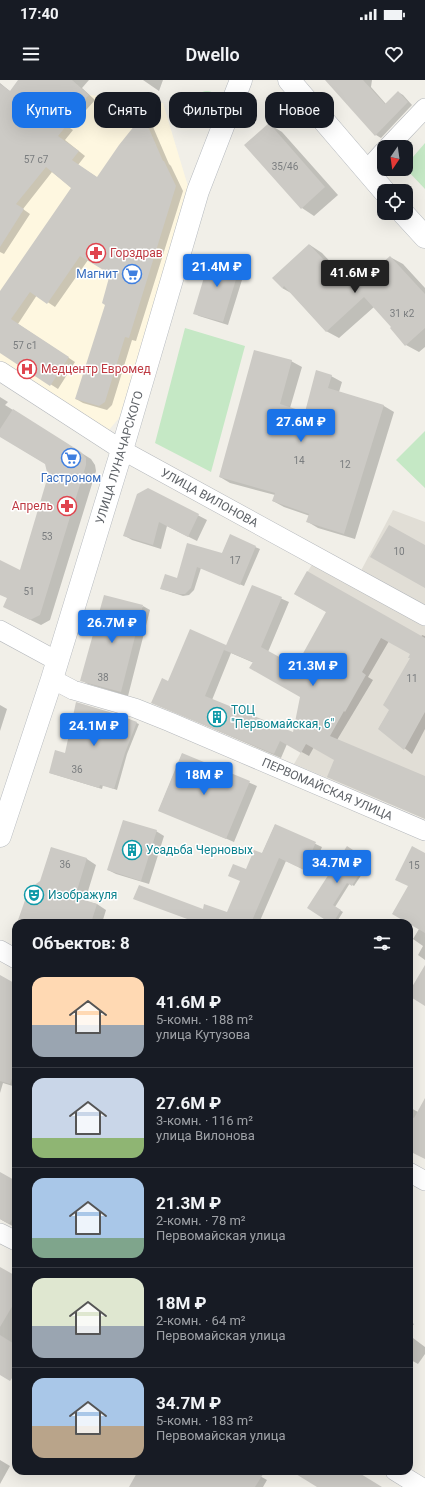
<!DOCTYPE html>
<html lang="ru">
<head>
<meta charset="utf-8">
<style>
	:root { --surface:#171b24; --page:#20242c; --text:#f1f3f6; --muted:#9ea1a6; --line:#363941; --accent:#1a73e8 }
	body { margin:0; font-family:Roboto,sans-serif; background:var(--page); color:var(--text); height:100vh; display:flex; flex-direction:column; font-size:15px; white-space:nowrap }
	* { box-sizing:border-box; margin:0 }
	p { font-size:13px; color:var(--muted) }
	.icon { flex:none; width:22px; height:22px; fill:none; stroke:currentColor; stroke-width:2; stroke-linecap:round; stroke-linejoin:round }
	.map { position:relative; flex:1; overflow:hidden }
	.side { position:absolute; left:12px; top:839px; width:401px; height:556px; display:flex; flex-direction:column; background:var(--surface); border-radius:12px; box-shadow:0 4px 16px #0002 }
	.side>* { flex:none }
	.banner { position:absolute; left:12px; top:12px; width:401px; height:36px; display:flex; gap:8px }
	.needle { width:26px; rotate:193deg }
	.controls { position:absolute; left:377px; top:60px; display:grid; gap:8px }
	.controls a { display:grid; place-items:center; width:36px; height:36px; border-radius:8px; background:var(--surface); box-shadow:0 4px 16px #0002; font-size:20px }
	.price { position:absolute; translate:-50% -34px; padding:0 9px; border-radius:4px; background:var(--accent); color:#fff; font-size:13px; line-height:26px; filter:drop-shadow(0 1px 2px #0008) }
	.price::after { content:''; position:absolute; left:50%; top:24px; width:12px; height:9px; margin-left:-6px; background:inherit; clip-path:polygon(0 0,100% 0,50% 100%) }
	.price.active { background:#222; color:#fff }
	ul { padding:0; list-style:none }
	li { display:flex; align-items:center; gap:12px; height:100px; padding:0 20px }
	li+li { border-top:1px solid var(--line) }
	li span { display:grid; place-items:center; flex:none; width:112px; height:80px; border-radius:12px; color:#555 }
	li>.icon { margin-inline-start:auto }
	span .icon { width:48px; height:48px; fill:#fffc; stroke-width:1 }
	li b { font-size:17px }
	h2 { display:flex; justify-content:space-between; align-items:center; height:48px; padding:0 20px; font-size:17px }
	.chip { padding:0 14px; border-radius:12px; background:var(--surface); box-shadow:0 4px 16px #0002; font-size:14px; line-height:36px }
	.chip.active { background:var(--accent); color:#fff }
	.status { display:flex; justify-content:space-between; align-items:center; height:28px; padding:0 20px; background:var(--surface); direction:ltr }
	.status svg { height:11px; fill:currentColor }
	header { display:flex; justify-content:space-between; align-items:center; height:52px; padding:0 20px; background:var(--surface); font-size:18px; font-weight:600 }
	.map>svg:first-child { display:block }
</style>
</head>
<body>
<div class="status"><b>17:40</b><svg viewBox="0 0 49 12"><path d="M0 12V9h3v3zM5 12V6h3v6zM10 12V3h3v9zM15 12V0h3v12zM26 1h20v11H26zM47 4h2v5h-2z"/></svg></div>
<header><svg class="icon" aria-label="menu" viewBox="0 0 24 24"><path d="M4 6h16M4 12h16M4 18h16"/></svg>Dwello<svg class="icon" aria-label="heart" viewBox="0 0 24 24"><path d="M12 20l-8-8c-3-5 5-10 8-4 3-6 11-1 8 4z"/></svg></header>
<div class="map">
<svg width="425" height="1407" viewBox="0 0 425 1407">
	<rect width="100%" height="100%" fill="#f1efe8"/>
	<path fill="#fef7e0" d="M89,15L163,23L190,113L119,338L109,350L92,344L0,284V27L67,40Z"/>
	<path fill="#e1ded6" d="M393,430L425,442V739L294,684L320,639L360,551L294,514L313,483L354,504Z"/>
	<path fill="#c5e8c5" d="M195 23a12 12 0 1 1 24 0a12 12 0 1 1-24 0Z
		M425,63V109L406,89V85Z
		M185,248L245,266L211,392L155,363Z
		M425,351V408L396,380Z"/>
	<path fill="#0003" fill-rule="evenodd" d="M25,0H89L82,8L95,20L70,48L73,50L65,60L85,76L78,85L98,98L143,37L150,40L169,84L171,86L183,111L136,261L132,260L112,325L107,330L83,323L76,319L106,225L111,193L88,180L55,227L37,215L18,244L75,282L58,309L0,272V213L72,108L52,92L23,129L30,134L4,174L0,172V3L11,12Z
		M143,0H163L159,11Z
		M326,0H372L371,7L386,24L398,12L403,15L412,25L381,58L376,55Z
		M269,44L282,52L338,115L314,136L302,128Z
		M310,165L322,173L356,209L390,177L403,184L425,208V267L419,272L406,265L393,247L374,227L339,258L326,251L291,213L282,208Z
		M240,184L246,187L228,245L199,236L194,233Z
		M291,281L302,287L290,328L306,333L331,296L342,302L339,312L384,326L394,332L355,459L318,448L308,442L310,436L284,427L273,421L275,415L230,403L220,397Z
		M0,317L8,322L5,325L91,379L95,385L96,391L50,540L41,545L14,532L8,518L0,514V481L20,492L50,396L46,384L0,356Z
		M148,409L207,440L197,461L167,446L161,469L132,460L125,456Z
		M230,456L260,469L244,506L201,488L194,510L189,515L183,516L162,509L178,499L188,465L222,474Z
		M253,506L289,522L268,572L296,588L328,532L421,557L422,555L425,556V649L412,674L379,648L390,630L411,578V574L389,561L368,597L373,600L337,660L425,697V738L328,697L335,679L314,667L309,676L287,664L281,678L160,626L190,551L227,566ZM231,573L254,583L301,616L294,654L212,620Z
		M143,526L150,530L128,616L88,604L81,600Z
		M0,625L7,629L0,651Z
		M116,635L139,644L127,674L117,710L103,705L102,709L50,693L66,674Z
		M182,674L257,706L234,762L159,730Z
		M275,745L322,767L311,793L286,781L259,843H223L246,790L262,774Z
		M156,751L164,756L149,804L116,794L108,790Z
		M51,768L87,779L96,785L85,821L97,824L106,830L102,843H18L41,802Z
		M347,768L370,782L354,806L350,803L335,827L343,832L336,843H332L309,828Z
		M425,774V880L418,875L423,866L413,859L419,849L410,806Z
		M0,896L16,905V1007L3,1003L0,1013Z
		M409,1027L418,1032H425V1078L409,1069Z
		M0,1093L16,1102V1148L0,1139Z
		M0,1192L16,1197V1249L12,1256L16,1258L15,1261H16V1299L0,1290Z
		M409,1241L414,1244L409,1251Z
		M409,1255L425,1267V1274L418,1284L409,1279Z
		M0,1380L10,1386L0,1404Z
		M140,1391H251L267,1400L263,1407H130Z"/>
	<path fill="#cccac5" d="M18,0H72L89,15L64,43L67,45L58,56L79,71L72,80L97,97L119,65L143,35L163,81H164L176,106L129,258L125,257L105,322L99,326L75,319L105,225L102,223L110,194L80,176L47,224L30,212L11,239L69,277L50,306L0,273V211L71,108L46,87L16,124L24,129L0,167V4L10,11Z
		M325,0H363L385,24L398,11L408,22L375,56Z
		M269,43L325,107L301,129L244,65Z
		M309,164L352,210L390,176L425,214V248L405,266L390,248L391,247L364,217L326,252L284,206L282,208L272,198Z
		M211,174L241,183L223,242L193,234Z
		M254,270L292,280L280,324L305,332L316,290L332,295L328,308L384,325L344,454L306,442L309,434L272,421L275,413L219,397Z
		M13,329L81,372L86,378V385L40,535L30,540L3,527L7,518L0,515V480L20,490L48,396L45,384L0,357V349Z
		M148,408L199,434L188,457L159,442L153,465L123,456L137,414Z
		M389,445L425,465V508L370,477Z
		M230,454L256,466L240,505L197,487L191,508L185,514H179L160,509L165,494L177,498L187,463L222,473Z
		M307,491L425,558V632L404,670L378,649L389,630L383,625L410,578H408L410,574L381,558L362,592L366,595L345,632L344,631L330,656L425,696V739L327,697L334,680L306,664L301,673L280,661L274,674L151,623L162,598L168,601L190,549L226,565L205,616L293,652L300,617L249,588L253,582L224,570L252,505L282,517L261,567L296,586L326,532L294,514Z
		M104,515L143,525L121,612L80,601Z
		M76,622L116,634L137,642L125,673L114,709L100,705L99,708L49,693L55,670L65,673Z
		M182,673L250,701L226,759L158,731Z
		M123,740L157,750L141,801L107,790Z
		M275,744L316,762L304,790L279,778L251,843H198L133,819L139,805L203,829L204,824L227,832L240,801L228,796L233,784L246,789L254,770L262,773Z
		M347,766L368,780L352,806L347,803L333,825L341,830L333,843H330L307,828Z
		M412,766L425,773V853L392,834L408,806L395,800Z
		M51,767L87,778L75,817L97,824L91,843H17L29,809L40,801Z
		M425,885V926L409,916V912Z
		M0,895L16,904V988L10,1004L0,1001Z
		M425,1018V1079L409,1071V1035L414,1038Z
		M0,1092L16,1101V1133L9,1144L0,1139Z
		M0,1187L16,1196V1220L0,1247Z
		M0,1255L16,1265V1292L10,1301L0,1295Z
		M138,1391H265L255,1407H129Z
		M291,1391H356L382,1407H317Z"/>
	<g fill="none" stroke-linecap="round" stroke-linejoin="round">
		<defs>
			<g id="street">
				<path d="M388,67L425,28"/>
				<path d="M366,91L384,71"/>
				<path id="s1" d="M0,291L122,370L425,536"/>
				<path d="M0,550L57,581"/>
				<path id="s2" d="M52,599L73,610L135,628L170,642L425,751"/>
				<path d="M0,870L16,879"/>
				<path d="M409,1092L425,1101"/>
				<path d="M0,1153L16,1161"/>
				<path d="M395,1391L421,1407"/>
			</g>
			<g id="secondary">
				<path d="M289,0L384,111"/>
				<path d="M403,133L425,157"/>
				<path id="s3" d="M0,756L52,599L122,370L198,111L241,0"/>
			</g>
		</defs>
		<use href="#street" stroke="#b5b8bc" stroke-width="20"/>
		<use href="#secondary" stroke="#b6babf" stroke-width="23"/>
		<use href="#street" stroke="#fff" stroke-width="19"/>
		<use href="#secondary" stroke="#fff" stroke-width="22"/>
	</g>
	<defs>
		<symbol id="pharmacy-ring" viewBox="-11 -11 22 22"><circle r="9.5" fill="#fff" stroke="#e0444e" stroke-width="1.5"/><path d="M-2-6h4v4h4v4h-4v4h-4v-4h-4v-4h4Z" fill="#e0444e"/></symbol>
		<symbol id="supermarket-ring" viewBox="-11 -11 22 22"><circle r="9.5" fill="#fff" stroke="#3f7fe0" stroke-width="1.5"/><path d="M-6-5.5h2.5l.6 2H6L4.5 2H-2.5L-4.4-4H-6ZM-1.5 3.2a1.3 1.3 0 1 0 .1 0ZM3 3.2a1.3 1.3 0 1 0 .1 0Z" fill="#3f7fe0"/></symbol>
		<symbol id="hospital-ring" viewBox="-11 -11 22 22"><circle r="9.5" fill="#fff" stroke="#e0444e" stroke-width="1.5"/><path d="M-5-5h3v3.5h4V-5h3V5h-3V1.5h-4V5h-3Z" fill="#e0444e"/></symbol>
		<symbol id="building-ring" viewBox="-11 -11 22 22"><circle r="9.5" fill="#fff" stroke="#0f9aa8" stroke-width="1.5"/><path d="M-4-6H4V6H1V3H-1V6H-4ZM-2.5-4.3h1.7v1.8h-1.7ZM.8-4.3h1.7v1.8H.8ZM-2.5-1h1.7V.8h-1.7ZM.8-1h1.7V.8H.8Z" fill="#0f9aa8"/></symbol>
		<symbol id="theatre-ring" viewBox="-11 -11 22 22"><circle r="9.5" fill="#fff" stroke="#0f9aa8" stroke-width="1.5"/><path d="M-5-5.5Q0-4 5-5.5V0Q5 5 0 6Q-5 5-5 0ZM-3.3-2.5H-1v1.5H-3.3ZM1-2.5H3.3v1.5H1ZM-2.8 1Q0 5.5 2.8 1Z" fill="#0f9aa8"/></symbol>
	</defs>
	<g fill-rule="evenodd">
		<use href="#pharmacy-ring" x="85" y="162" width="22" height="22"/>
		<use href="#supermarket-ring" x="121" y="183" width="22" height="22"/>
		<use href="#hospital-ring" x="16" y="278" width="22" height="22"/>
		<use href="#supermarket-ring" x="60" y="367" width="22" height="22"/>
		<use href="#pharmacy-ring" x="56" y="415" width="22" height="22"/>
		<use href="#building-ring" x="206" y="626" width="22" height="22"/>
		<use href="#building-ring" x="121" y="759" width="22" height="22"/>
		<use href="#theatre-ring" x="23" y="804" width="22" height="22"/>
	</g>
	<g text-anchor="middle" stroke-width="3" stroke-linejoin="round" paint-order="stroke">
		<g font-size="10" fill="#7a7d7f">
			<text x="36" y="83">57 с7</text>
			<text x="285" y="90">35/46</text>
			<text x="402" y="237">31 к2</text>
			<text x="25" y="269">57 с1</text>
			<text x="299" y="384">14</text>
			<text x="345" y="388">12</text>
			<text x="47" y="460">53</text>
			<text x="399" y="475">10</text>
			<text x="235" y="484">17</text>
			<text x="29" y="515">51</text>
			<text x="103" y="601">38</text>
			<text x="412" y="602">11</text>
			<text x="77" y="693">36</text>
			<text x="65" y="788">36</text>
			<text x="414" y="789">15</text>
		</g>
		<g font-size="12" fill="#be3a42" stroke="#fff" text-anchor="start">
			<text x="110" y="177">Горздрав</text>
			<text x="41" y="293">Медцентр Евромед</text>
			<text x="53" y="430" text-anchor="end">Апрель</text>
		</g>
		<g font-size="12" fill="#366cbe" stroke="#fff" text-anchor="end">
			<text x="118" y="198">Магнит</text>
			<text x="71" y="402" text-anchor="middle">Гастроном</text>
		</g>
		<g font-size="12" fill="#5f6368" stroke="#fff">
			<text dy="4" stroke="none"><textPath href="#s3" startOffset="397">УЛИЦА ЛУНАЧАРСКОГО</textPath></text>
			<text dy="4" stroke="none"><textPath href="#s1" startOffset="245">УЛИЦА ВИЛОНОВА</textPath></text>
			<text dy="4" stroke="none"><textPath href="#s2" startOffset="297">ПЕРВОМАЙСКАЯ УЛИЦА</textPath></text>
		</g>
		<g font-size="12" fill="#0d838f" stroke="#fff" text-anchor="start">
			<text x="231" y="634">ТОЦ<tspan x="231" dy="14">"Первомайская, 6"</tspan></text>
			<text x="146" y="774">Усадьба Черновых</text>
			<text x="48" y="819">Изображуля</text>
		</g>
	</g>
</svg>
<div class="controls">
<a><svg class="needle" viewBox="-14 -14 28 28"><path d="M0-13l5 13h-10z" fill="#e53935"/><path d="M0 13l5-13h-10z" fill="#9ea1a6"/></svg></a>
<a><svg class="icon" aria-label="locate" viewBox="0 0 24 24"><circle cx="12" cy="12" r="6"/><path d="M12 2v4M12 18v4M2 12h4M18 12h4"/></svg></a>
</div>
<b class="price" style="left:217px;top:208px">21.4M ₽</b>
<b class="price active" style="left:355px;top:214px">41.6M ₽</b>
<b class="price" style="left:301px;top:363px">27.6M ₽</b>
<b class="price" style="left:112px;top:564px">26.7M ₽</b>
<b class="price" style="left:313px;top:607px">21.3M ₽</b>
<b class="price" style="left:94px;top:667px">24.1M ₽</b>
<b class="price" style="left:204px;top:716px">18M ₽</b>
<b class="price" style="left:337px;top:804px">34.7M ₽</b>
<div class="banner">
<a class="chip active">Купить</a>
<a class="chip">Снять</a>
<a class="chip">Фильтры</a>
<a class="chip">Новое</a>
</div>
<section class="side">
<h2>Объектов: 8<svg class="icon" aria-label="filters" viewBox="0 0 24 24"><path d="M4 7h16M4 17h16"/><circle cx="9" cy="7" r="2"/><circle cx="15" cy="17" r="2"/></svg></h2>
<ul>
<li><span style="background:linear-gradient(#ffd9b3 60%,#9aa5b1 0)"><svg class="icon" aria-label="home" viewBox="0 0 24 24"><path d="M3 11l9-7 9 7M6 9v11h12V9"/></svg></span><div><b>41.6M ₽</b><p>5-комн. · 188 m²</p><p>улица Кутузова</p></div></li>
<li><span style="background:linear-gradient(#c9d6e8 75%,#8fb573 0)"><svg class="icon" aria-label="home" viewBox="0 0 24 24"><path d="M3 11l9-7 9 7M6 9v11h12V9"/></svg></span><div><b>27.6M ₽</b><p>3-комн. · 116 m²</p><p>улица Вилонова</p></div></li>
<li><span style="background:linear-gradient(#a9c7e8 75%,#7fa58c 0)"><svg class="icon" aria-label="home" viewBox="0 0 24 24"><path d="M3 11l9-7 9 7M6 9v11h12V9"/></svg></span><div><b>21.3M ₽</b><p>2-комн. · 78 m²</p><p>Первомайская улица</p></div></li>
<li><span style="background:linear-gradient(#dfe7d0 60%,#9aa5b1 0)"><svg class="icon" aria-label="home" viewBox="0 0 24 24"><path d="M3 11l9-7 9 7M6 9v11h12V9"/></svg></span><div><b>18M ₽</b><p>2-комн. · 64 m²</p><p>Первомайская улица</p></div></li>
<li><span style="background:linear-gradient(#a9c7e8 60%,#b9a48a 0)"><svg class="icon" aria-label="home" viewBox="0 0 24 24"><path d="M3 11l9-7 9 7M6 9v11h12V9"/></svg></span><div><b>34.7M ₽</b><p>5-комн. · 183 m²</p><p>Первомайская улица</p></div></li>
</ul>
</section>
</div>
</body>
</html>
